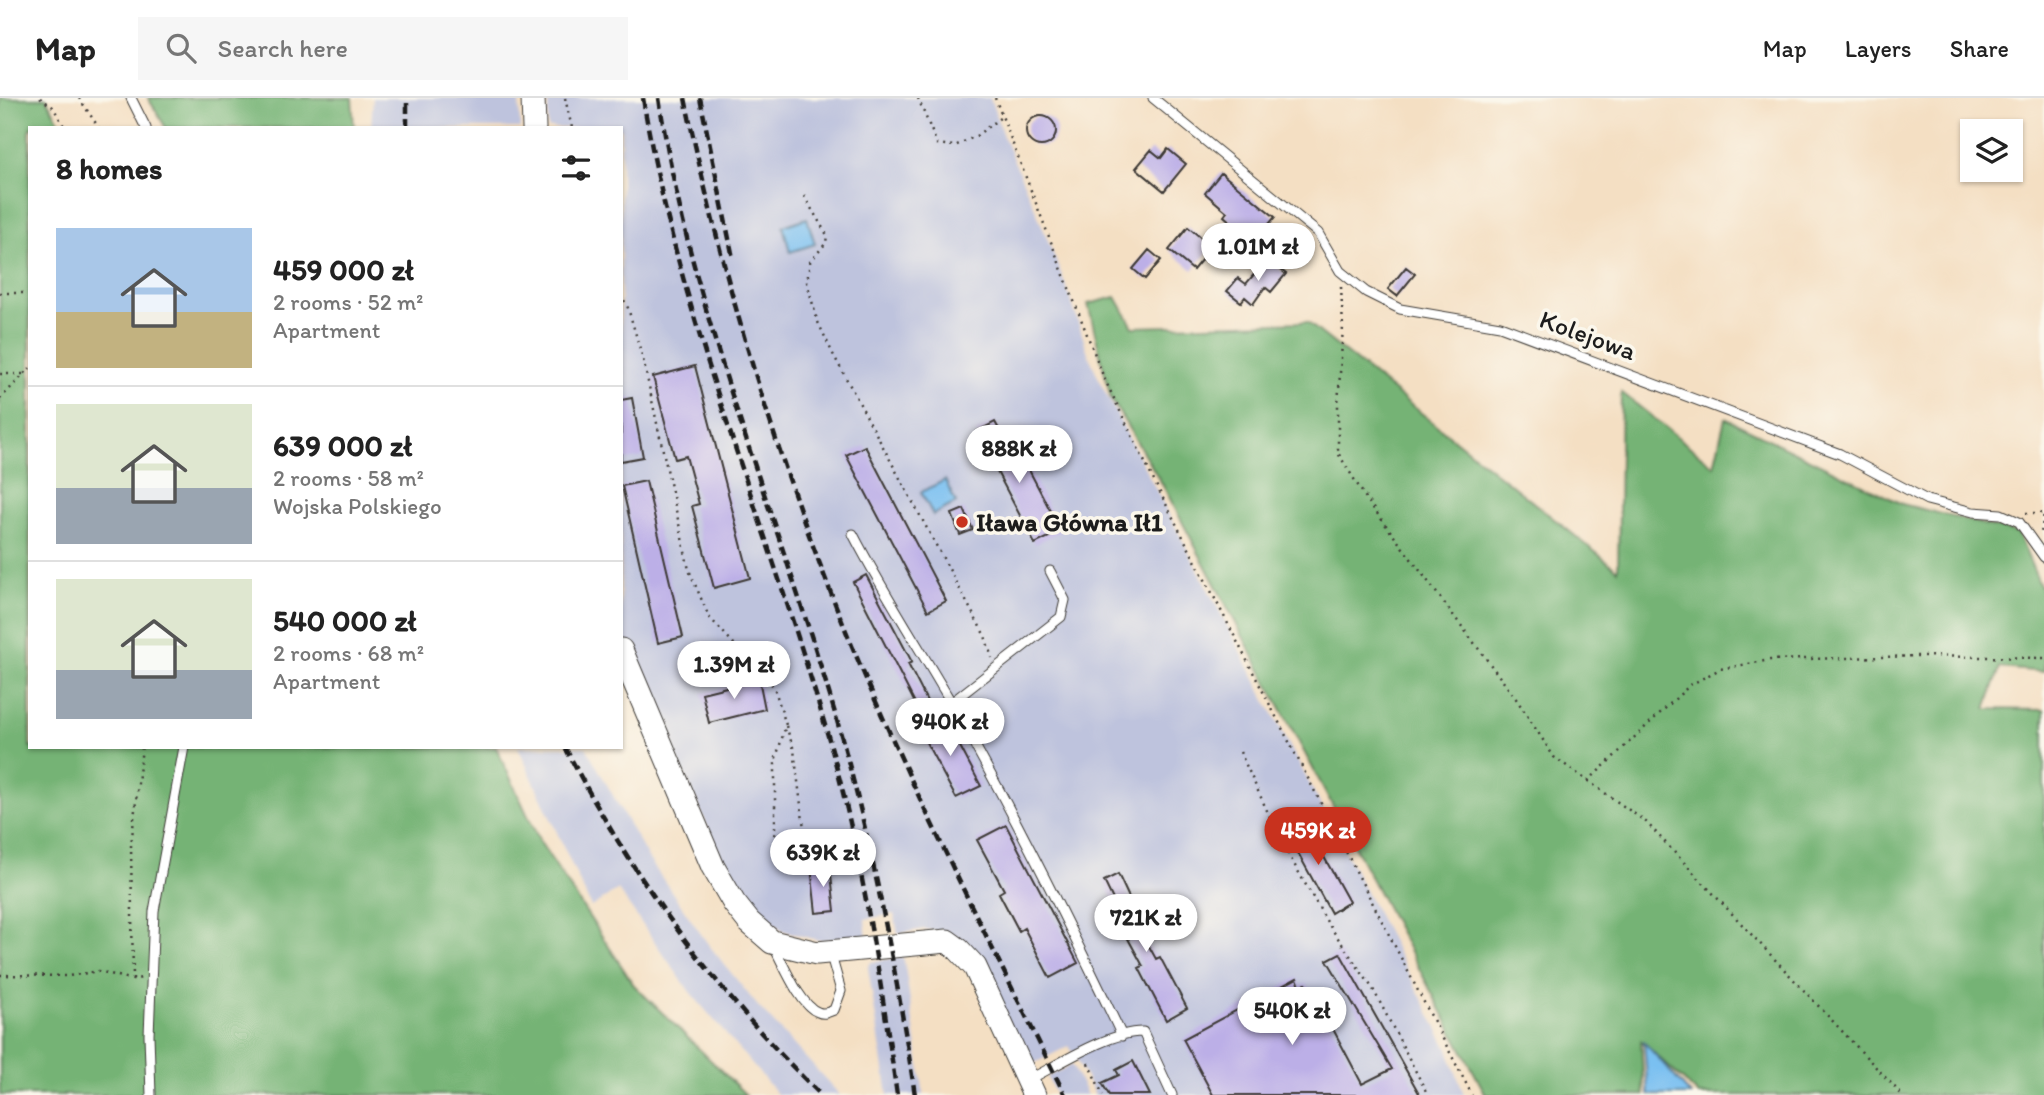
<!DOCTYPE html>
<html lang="en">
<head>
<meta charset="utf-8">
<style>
	:root { --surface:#fff; --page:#f6f6f6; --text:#222; --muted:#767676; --line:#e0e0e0; --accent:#c8321e }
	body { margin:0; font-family:Itim,sans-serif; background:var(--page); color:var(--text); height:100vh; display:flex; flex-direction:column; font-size:26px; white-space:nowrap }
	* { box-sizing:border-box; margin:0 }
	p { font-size:23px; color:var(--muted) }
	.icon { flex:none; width:38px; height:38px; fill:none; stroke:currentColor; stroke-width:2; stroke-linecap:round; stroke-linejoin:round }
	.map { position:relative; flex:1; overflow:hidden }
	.sheet { position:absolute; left:28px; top:28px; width:595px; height:623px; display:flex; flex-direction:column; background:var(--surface); border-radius:0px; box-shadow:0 2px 5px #0004 }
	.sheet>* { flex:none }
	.controls { position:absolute; left:1960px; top:21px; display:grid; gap:14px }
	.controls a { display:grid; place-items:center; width:63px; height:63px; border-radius:0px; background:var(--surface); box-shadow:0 2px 5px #0004; font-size:35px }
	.price { position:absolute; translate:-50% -60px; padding:0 16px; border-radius:24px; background:#fff; color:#222; font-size:23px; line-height:46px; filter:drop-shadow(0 2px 4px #0008) }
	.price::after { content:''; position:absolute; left:50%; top:42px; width:21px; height:16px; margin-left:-10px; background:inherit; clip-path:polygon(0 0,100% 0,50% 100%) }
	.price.on { background:var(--accent); color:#fff }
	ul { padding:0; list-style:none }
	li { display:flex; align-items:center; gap:21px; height:175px; padding:0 28px }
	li+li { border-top:2px solid var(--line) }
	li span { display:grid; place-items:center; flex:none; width:196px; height:140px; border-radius:0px; color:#555 }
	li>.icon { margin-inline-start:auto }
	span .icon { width:84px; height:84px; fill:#fffc; stroke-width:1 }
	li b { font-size:30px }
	h2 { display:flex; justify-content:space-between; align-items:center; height:84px; padding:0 28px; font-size:30px }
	header { display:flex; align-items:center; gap:42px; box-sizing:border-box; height:98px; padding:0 35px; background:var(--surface); border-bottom:2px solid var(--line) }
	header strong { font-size:33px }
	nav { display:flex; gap:38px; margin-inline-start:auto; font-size:24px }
	.search { width:490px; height:63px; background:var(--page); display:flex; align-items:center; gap:18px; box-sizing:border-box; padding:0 24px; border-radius:0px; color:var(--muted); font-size:26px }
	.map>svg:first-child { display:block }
</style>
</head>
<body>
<header>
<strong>Map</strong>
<div class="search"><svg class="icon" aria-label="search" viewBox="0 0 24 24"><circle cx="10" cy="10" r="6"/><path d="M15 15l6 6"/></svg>Search here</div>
<nav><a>Map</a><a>Layers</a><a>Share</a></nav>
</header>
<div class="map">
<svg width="2044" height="997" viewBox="0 0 2044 997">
	<rect width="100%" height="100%" fill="#fbf7ec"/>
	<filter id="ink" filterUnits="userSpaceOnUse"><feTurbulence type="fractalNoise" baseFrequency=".0143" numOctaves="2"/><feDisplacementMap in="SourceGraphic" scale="14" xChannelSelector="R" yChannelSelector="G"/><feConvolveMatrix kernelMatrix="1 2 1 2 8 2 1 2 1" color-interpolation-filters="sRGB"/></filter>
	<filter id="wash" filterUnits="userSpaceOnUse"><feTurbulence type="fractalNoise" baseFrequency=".00686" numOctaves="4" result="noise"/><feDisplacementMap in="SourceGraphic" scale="28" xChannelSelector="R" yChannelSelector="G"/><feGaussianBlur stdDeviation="1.57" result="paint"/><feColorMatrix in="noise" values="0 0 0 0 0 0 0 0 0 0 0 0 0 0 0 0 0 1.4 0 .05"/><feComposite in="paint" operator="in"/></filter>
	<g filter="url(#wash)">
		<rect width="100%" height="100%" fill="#f4dfc3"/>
		<path fill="#bec3dd" d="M373,0H519L520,30H371Z
			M548,0H990L1003,38L1036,113L1067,190L1089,258L1103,290L1447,949L1464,997H1095L1069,948L1029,968L951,837L924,831L898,836L894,816L865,821L867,841L817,842L784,833L756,814L745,802L726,771L621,533V30H548Z
			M518,649H586L648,760L708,846L757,907L840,997H778L690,894L618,792L591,809Z
			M902,859L904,862L924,997H888L868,870L871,864Z
			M1072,967L1087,997H1056L1047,979Z"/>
		<path fill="#74b374" stroke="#486848" stroke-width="2" d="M0,0H46L63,30H30V649H496L540,744L634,887L746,997H0Z
			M148,0H352L354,30H166Z
			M1116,199L1133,229L1307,224L1618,472L1621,294L1714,368L1725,320L1902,406L2018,435L2044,497V574L2000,570L1986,611L2044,612V997H1699L1641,943L1644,997H1486L1161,384L1111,301L1088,206Z"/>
		<path fill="#7ac0f1" stroke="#4b6e86" stroke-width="2" d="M807,120L815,146L790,154L783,128Z
			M945,382L956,405L933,417L921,394Z
			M1644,944L1691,997H1648Z"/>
		<g id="blocks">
			<path fill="#bcafe7" d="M1026 33a15 15 0 1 1 30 0a15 15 0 1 1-30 0Z
				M1168,51L1186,66L1164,93L1136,70L1151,52L1161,60Z
				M1221,75L1275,119L1254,144L1224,118L1227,114L1205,95Z
				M1188,129L1212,149L1193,172L1169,152Z
				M1149,152L1161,162L1145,181L1133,171Z
				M1267,161L1286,176L1271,194L1265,189L1253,206L1245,199L1241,204L1227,193L1238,180L1246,186Z
				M1406,169L1415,176L1397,198L1388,191Z
				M695,268L750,480L714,490L692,408L699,406L686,358L675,361L653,279Z
				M632,300L643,359L621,363V302Z
				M995,324L1012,355L1018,351L1061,433L1035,446L976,334Z
				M865,348L946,503L928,513L846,357Z
				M646,383L683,539L658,545L622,388Z
				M964,411L973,432L960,437L952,416Z
				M866,477L912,564L908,566L927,603L917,609L853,484Z
				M759,581L765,611L709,625L702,595Z
				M945,620L981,688L956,700L920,633Z
				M1304,723L1349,804L1331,815L1286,733Z
				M1006,727L1078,865L1050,880L1024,830L1019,833L999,795L1004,792L977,742Z
				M830,767L835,813L816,815L811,769Z
				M1118,776L1138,819L1134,821L1156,861L1160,859L1187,910L1166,922L1139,870L1143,868L1126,837L1129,835L1104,783Z
				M1340,855L1420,997H1213L1183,941L1297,880L1300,888L1306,886L1314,895L1362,986L1392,971L1327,862Z
				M1133,963L1150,997H1109L1102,985L1119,977L1116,972Z"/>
		</g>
	</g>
	<g filter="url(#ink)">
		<use href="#blocks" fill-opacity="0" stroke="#3c3935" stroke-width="2"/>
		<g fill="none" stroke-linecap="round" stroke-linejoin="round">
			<defs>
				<path id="service" d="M131,0L146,30
					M1153,0L1318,135L1340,173L1366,194L1400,211L1500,228L1840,356L1927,402L1973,414L2001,416L2019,424L2044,459
					M853,436C883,494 919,549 952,606C1013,714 1069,826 1122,938
					M951,605L1061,519L1065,502L1050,473
					M774,849C783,865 800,908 818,914C824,917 828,914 834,912L841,893L830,854
					M1028,982C1058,967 1110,933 1143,934L1172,997
					M151,997L149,937L154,813L184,649"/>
				<path id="tertiary" d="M533,0L534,30
					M621,552L713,769L734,805L749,824L772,844L817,855L947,843L958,851L975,869L1034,997"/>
			</defs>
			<use href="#service" stroke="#3c3935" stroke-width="11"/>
			<use href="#tertiary" stroke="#3c3935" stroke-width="25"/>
			<path stroke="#3c3935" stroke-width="2.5" stroke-dasharray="2 5" stroke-linecap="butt" d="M40,0L53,9L65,30
				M79,0L99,30
				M565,0L572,30
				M918,0L937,46L955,48L976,38L1001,19
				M995,0L1104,280L1154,383L1472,997
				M804,98L827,137L826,145L810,164L807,184L817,222L833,256L985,538L992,560
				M1341,189L1343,229L1338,306V355L1367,402L1517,602L1554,659L1646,724L1902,997
				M0,195H30
				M621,196L628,210L643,261L689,472L709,519L774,589L786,627L775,663V756
				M0,276H24
				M0,301L30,270
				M2026,415H2044L2041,435
				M786,628L794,652L808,762
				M1240,654L1282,745L1327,824L1373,891L1428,997
				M1588,683L1690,587L1720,571L1770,562L1919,558L2044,560
				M0,877L69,878L99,873L133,882L141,880
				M133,882L131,748L142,649
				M1088,965L1103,997"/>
			<use href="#service" stroke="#fff" stroke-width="9"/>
			<use href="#tertiary" stroke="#fff" stroke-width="23"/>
			<path stroke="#1c1c1c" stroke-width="4.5" stroke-dasharray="10 5" stroke-linecap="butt" d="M643,0C678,215 763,416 824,624C860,746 879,871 897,997
				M659,0C688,196 762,380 821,569C865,709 893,852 915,997
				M685,0C724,190 781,376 855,555C918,705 993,851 1065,997
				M700,0L733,160
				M407,30V0
				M565,649C631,778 717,896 821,997"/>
		</g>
	</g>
	<circle fill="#c8321e" stroke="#fbf7ec" stroke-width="2.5" cx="962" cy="424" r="7"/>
	<g text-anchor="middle" stroke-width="7" stroke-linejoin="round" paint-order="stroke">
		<g font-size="26" fill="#1c1c1c" stroke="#fbf7ec">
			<text transform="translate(1588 237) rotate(20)" y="9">Kolejowa</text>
		</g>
		<g font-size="26" font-weight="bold" fill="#1c1c1c" stroke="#fbf7ec" text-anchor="start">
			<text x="976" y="433">Iława Główna Ił1</text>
		</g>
	</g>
</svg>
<div class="controls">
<a><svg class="icon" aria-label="layers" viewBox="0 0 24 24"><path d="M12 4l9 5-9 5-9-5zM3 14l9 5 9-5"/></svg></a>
</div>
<b class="price" style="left:1258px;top:185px">1.01M zł</b>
<b class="price" style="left:1019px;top:387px">888K zł</b>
<b class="price" style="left:734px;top:603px">1.39M zł</b>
<b class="price" style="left:950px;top:660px">940K zł</b>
<b class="price on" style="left:1318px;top:769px">459K zł</b>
<b class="price" style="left:823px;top:791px">639K zł</b>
<b class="price" style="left:1146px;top:856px">721K zł</b>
<b class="price" style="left:1292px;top:949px">540K zł</b>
<section class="sheet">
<h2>8 homes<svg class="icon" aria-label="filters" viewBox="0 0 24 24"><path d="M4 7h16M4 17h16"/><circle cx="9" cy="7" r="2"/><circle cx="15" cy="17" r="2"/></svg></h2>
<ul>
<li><span style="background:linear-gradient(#a9c7e8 60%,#c2b280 0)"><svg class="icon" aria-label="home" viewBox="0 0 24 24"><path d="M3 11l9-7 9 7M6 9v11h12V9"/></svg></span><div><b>459 000 zł</b><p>2 rooms · 52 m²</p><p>Apartment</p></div></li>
<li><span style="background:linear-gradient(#dfe7d0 60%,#9aa5b1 0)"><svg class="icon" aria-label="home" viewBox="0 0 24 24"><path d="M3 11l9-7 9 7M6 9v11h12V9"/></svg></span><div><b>639 000 zł</b><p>2 rooms · 58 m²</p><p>Wojska Polskiego</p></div></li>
<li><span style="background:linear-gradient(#dfe7d0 65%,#9aa5b1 0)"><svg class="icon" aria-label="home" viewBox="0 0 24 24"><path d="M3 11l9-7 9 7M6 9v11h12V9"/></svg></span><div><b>540 000 zł</b><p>2 rooms · 68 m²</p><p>Apartment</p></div></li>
</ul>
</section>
</div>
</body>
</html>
